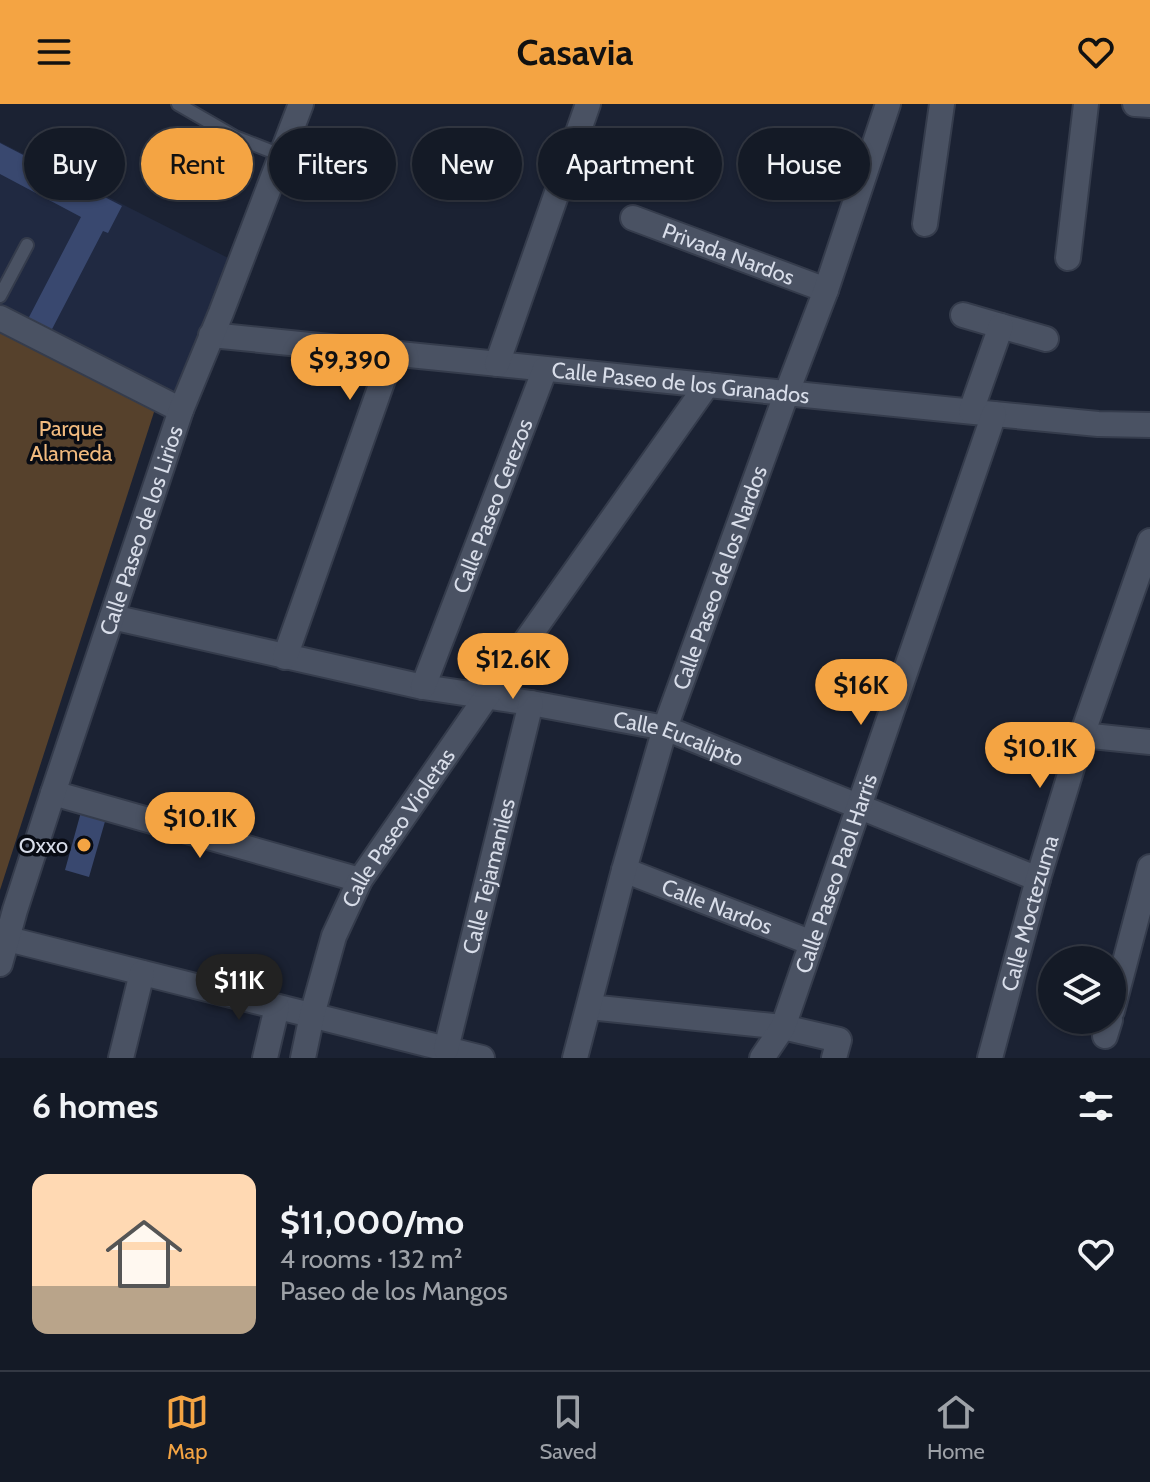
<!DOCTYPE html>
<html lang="en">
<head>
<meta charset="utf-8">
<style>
	:root { --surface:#141a26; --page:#1d232e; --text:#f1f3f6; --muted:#9da1a7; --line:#333843; --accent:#f4a443 }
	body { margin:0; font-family:Cabin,sans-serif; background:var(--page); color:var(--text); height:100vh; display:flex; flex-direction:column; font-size:30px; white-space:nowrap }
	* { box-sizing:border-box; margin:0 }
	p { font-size:26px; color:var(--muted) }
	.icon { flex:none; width:44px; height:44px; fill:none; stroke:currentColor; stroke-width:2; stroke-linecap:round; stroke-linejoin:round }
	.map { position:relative; height:954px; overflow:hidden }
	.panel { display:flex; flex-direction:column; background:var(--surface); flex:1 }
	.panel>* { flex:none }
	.banner { position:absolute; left:24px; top:24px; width:1102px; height:72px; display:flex; gap:16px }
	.tools { position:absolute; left:1038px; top:842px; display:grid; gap:16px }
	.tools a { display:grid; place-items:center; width:88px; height:88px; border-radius:50%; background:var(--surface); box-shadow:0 2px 6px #0004,0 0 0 2px var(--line); font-size:40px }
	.price { position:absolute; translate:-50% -68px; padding:0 18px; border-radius:28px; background:var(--accent); color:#111; font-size:26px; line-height:52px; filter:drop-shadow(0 2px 4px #0008) }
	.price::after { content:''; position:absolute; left:50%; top:48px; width:24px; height:18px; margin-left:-12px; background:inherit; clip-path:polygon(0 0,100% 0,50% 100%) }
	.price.active { background:#222; color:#fff }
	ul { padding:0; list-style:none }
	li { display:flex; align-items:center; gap:24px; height:200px; padding:0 32px }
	li span { display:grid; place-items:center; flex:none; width:224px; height:160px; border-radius:16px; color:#555 }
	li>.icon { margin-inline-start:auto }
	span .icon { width:96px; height:96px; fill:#fffc; stroke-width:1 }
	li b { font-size:34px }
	h2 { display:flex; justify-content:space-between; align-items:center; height:96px; padding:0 32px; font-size:34px }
	.tag { padding:0 28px; border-radius:36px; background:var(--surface); box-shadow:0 2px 6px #0004,0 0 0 2px var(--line); font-size:28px; line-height:72px }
	.tag.active { background:var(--accent); color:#111 }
	header { display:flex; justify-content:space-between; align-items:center; height:104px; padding:0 32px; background:var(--accent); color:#111; font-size:36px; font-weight:700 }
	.dock { display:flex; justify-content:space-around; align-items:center; height:112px; border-top:2px solid var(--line); background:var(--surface); font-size:22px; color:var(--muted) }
	.dock a { display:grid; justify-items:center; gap:4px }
	.dock .active { color:var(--accent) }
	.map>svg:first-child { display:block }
</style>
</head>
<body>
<header><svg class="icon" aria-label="menu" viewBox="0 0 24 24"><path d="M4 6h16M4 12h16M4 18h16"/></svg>Casavia<svg class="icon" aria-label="heart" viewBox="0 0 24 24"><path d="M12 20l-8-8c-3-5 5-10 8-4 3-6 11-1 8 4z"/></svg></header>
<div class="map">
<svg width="1150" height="954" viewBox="0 0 1150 954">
	<rect width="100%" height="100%" fill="#1b2233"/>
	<path fill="#202941" d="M0,38L236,158L179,297L0,203Z"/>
	<path fill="#56412c" d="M0,220L155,305L0,786Z"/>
	<path fill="#39486f" d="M0,39L122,102L108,129L103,127L50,229L27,217L81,113L0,70Z
		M81,708L106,714L89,773L65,766Z"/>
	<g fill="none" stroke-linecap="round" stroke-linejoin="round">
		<defs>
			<path id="lane" d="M178,0L235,33L281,51
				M0,192L27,141"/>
			<g id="street">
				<path d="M1135,0L1150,1"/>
				<path id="s1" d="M633,114L826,186"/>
				<path d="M925,120L942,0"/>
				<path d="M1068,154L1086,0"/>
				<path d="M963,211L1046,235"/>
				<path d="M0,214L181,306"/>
				<path id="s2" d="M211,231L994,310L1098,320L1150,321"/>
				<path d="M497,260L588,0"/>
				<path d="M971,307L1001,222"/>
				<path id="s3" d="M112,513L423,583L531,599L665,624L1038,775"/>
				<path d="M285,553L392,250"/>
				<path id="s4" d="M423,583L545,265"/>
				<path d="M1082,631L1150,638"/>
				<path d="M53,689L360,776"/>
				<path id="s5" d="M624,766L812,839"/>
				<path d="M8,835L482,954"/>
				<path id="s6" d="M0,860L15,806L53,689L181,306L221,209L301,0"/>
				<path d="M589,903L783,923L839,936L834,954"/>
				<path d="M1112,907L1150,763"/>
				<path d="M1105,932L1110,916"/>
				<path id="s7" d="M446,945L531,599"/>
				<path d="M121,954L142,869"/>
				<path d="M265,954L277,903"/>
				<path id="s8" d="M303,954L312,911L334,832L360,776L487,592L707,281"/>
				<path id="s9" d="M575,954L624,766L665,624L787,288L826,186L888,0"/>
				<path id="s10" d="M762,954L783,923L994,310"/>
				<path id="s11" d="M990,954L1038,775L1082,631L1150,437"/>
			</g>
		</defs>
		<use href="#lane" stroke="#353c4c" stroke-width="16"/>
		<use href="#street" stroke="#353c4c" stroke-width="28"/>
		<use href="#lane" stroke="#4a5263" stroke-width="12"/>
		<use href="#street" stroke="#4a5263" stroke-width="24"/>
	</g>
	<circle fill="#f4a443" stroke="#080b13" stroke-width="3" cx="84" cy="741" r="8"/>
	<g text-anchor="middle" stroke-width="7" stroke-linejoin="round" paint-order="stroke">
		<g font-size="22" fill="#d8dde9" stroke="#080b13">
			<text dy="8" stroke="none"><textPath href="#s1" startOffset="102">Privada Nardos</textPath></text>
			<text dy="8" stroke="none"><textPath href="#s2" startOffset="472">Calle Paseo de los Granados</textPath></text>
			<text dy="8" stroke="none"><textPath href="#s4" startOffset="194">Calle Paseo Cerezos</textPath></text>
			<text dy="8" stroke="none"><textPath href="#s6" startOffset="456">Calle Paseo de los Lirios</textPath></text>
			<text dy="8" stroke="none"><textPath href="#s9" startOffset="502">Calle Paseo de los Nardos</textPath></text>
			<text dy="8" stroke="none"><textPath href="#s3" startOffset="580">Calle Eucalipto</textPath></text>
			<text dy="8" stroke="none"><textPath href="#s8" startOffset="252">Calle Paseo Violetas</textPath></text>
			<text dy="8" stroke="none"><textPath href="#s10" startOffset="200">Calle Paseo Paol Harris</textPath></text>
			<text dy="8" stroke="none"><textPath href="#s7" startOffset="178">Calle Tejamaniles</textPath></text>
			<text dy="8" stroke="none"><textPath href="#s5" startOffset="100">Calle Nardos</textPath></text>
			<text dy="8" stroke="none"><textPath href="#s11" startOffset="150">Calle Moctezuma</textPath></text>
		</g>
		<g font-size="22" fill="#f0b97e" stroke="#080b13">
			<text x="71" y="332">Parque<tspan x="71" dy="25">Alameda</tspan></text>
		</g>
		<g font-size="22" fill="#d8dde9" stroke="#080b13" text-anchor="end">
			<text x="68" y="749">Oxxo</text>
		</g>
	</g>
</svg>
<div class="tools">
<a><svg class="icon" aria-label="layers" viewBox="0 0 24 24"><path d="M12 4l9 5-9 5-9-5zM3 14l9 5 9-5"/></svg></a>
</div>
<b class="price" style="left:350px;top:298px">$9,390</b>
<b class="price" style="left:513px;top:597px">$12.6K</b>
<b class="price" style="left:861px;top:623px">$16K</b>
<b class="price" style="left:1040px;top:686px">$10.1K</b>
<b class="price" style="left:200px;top:756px">$10.1K</b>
<b class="price active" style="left:239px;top:918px">$11K</b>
<div class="banner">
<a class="tag">Buy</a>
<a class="tag active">Rent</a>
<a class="tag">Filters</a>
<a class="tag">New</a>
<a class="tag">Apartment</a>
<a class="tag">House</a>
</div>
</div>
<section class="panel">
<h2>6 homes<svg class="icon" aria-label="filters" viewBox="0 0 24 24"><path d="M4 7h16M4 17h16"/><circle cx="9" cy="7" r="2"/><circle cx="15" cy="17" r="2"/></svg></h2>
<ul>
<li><span style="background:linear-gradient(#ffd9b3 70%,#b9a48a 0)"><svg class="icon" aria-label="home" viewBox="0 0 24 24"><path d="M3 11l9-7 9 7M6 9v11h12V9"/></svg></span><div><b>$11,000/mo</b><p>4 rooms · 132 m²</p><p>Paseo de los Mangos</p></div><svg class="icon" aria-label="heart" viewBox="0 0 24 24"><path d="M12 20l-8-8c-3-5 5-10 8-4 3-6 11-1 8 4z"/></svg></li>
</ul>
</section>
<nav class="dock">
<a class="active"><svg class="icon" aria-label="map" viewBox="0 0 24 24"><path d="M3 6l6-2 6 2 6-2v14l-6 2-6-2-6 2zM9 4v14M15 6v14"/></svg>Map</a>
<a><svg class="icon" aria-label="saved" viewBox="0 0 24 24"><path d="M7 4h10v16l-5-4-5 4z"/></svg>Saved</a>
<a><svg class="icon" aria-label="home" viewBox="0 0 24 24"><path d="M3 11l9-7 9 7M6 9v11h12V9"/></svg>Home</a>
</nav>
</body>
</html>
